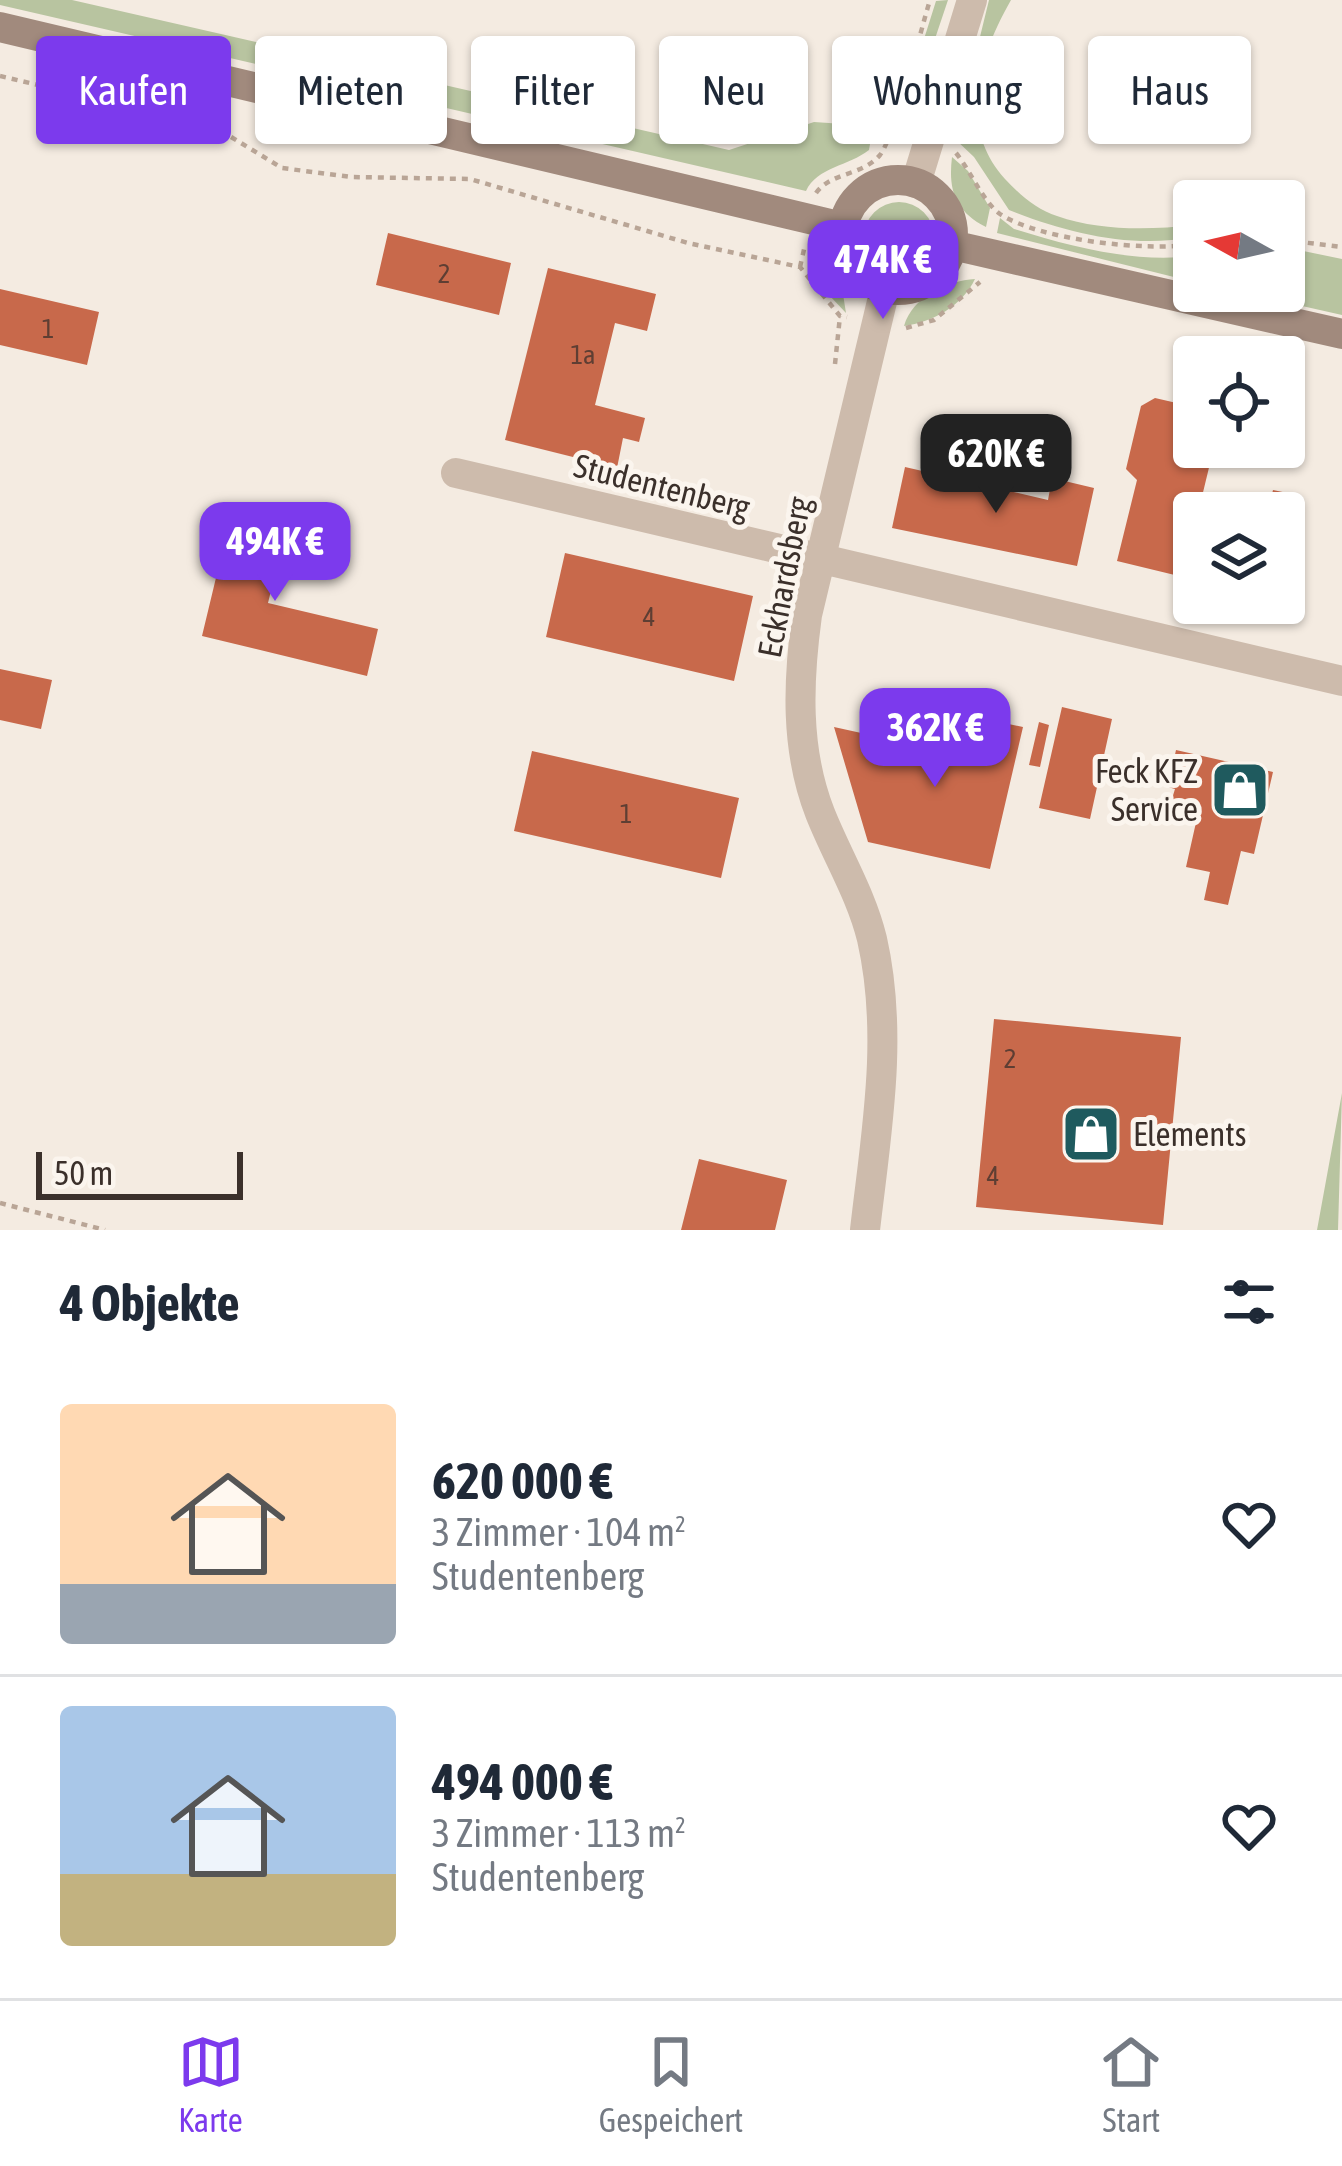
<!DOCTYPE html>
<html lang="de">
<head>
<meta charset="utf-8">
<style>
	:root { --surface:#fff; --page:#f6f6f7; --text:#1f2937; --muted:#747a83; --line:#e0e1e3; --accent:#7c3aed }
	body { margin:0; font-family:"Asap Condensed",sans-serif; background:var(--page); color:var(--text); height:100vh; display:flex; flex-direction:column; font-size:45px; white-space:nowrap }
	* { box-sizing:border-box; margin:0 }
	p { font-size:39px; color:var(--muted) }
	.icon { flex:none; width:66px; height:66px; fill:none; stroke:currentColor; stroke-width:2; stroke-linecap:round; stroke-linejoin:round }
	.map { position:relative; height:1230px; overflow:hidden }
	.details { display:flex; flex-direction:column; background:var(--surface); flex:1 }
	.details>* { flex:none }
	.guide { position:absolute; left:36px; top:36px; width:1272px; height:108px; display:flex; gap:24px }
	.needle { width:78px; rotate:278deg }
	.controls { position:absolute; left:1173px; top:180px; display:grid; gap:24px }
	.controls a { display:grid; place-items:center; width:132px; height:132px; border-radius:12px; background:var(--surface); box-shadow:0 3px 9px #0004; font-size:60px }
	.scale { position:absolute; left:36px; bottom:30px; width:207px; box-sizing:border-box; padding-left:12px; border:6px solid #3b302b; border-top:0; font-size:33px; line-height:42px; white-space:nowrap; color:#3b302b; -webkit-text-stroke:9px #fbf5ee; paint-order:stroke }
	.price { position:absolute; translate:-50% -102px; padding:0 27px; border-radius:24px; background:var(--accent); color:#fff; font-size:39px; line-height:78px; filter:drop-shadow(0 3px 6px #0008) }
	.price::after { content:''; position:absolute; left:50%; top:72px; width:36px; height:27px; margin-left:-18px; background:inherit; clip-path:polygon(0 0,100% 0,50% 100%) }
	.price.selected { background:#222; color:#fff }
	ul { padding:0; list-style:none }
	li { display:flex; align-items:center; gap:36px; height:300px; padding:0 60px }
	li+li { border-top:3px solid var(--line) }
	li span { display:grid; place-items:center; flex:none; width:336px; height:240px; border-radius:12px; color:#555 }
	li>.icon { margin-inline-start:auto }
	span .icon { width:144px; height:144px; fill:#fffc; stroke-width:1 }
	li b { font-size:51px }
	h2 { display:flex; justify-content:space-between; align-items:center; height:144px; padding:0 60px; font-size:51px }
	.pill { padding:0 42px; border-radius:12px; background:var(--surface); box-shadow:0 3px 9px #0004; font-size:42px; line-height:108px }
	.pill.selected { background:var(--accent); color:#fff }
	.menu { display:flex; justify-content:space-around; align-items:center; height:168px; border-top:3px solid var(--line); background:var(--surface); font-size:33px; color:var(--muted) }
	.menu a { display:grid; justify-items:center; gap:6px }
	.menu .selected { color:var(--accent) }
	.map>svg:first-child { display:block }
</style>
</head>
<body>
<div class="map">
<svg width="1342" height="1230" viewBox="0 0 1342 1230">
	<rect width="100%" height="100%" fill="#f4ebe1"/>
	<path fill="#b8c4a0" d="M0,0H72L729,150L814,122L873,126L869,150C849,166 817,167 806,191L0,5Z
		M948,0L903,134H894L936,1Z
		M989,0H1011C979,56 957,126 1005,179C1019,194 1037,210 1057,216C1100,231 1149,230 1194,225V237C1131,249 1067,233 1009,210L974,157L955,139Z
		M952,157L968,171L990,208L986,227C955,211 948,190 952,157Z
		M864 237a35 35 0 1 1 70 0a35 35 0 1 1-70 0Z
		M1000,218L1014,229C1072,247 1132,263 1194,256V282L997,233Z
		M808,244L839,269L846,313L812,277Z
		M1284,247L1342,259V315L1235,291H1284Z
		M975,279C962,306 933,322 904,326C913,296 947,281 975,279Z
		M1342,1093L1338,1230H1317Z"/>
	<path fill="#c8694b" d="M388,233L511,263L499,315L376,285Z
		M548,268L656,294L647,331L615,323L595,405L645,418L639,442L623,438L617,468L505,440Z
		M0,289L99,312L87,365L0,345Z
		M1155,398L1194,407V447H1214L1198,513H1194L1183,577L1117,561L1137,480L1126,469L1141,406Z
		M905,467L1048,500L1052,478L1094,488L1077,566L892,528Z
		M1273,490L1297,495L1286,544L1284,513H1235L1238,503L1268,510Z
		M233,507L288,520L268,603L378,629L367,676L202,636Z
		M565,553L753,596L734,681L546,637Z
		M0,669L52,680L41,729L0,720Z
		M1062,707L1112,719L1090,819L1039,808Z
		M961,714L1023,727L990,869L868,842L834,727L952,753Z
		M1039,722L1049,725L1040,767L1029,765Z
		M1176,750L1273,772L1254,854L1241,851L1228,905L1204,900L1210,872L1186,867L1199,809L1171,802L1175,789L1168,787Z
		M532,751L739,798L721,878L514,831Z
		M994,1019L1181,1037L1163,1225L976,1207Z
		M699,1159L787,1180L775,1230H681Z"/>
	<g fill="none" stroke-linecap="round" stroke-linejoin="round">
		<path stroke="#b9a596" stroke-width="4.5" stroke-dasharray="6 6" stroke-linecap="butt" d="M0,76L213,126L282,168L351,177L470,179L688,243L800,267L840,316L847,317
			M956,153C970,170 983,202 1000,214C1039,240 1148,252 1194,244
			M816,193C831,172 862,176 880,155C894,138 921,29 930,0
			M1284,240L1342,247
			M800,267L805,245
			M906,328L934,320L980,282
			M835,364L840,316
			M0,1203L105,1230"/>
		<path stroke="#cdbbac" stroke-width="30" d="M916,183L972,0
			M456,473L1342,681
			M865,1230C876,1134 894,1036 872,939C861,894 837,856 820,813C795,749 798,681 807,615L885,289"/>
		<path stroke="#a18a7d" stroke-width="30" d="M0,27L843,227
			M843 235a55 55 0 1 1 110 0a55 55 0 1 1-110 0Z
			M952,245L1342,334"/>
	</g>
	<defs>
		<symbol id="shop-square" viewBox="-11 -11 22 22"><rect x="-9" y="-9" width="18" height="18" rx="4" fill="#1f5a5e" stroke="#fbf5ee"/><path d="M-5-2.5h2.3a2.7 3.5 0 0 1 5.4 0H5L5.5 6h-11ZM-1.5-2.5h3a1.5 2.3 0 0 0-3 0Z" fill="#fff"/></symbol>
	</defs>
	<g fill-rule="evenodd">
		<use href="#shop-square" x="1207" y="757" width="66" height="66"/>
		<use href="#shop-square" x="1058" y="1101" width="66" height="66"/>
	</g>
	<g text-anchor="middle" stroke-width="10" stroke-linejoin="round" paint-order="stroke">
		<g font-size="27" fill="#5e3e33">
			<text x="444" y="283">2</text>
			<text x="48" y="338">1</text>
			<text x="583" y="364">1a</text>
			<text x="649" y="626">4</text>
			<text x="626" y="823">1</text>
			<text x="1010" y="1068">2</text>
			<text x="993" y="1185">4</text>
		</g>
		<g font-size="33" fill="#3b302b" stroke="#fbf5ee">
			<text transform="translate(662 486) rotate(14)" y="12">Studentenberg</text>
			<text transform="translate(784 577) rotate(-79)" y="12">Eckhardsberg</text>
		</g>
		<g font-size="33" fill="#3b302b" stroke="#fbf5ee" text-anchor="end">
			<text x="1198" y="783">Feck KFZ<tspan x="1198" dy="38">Service</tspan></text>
			<text x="1133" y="1146" text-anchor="start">Elements</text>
		</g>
	</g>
</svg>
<div class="controls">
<a><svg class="needle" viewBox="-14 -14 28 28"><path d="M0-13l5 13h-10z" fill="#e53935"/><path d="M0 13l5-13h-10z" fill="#747a83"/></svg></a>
<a><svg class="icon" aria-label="locate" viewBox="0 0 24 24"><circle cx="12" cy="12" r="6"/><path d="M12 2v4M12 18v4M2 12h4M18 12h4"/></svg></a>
<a><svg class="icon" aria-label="layers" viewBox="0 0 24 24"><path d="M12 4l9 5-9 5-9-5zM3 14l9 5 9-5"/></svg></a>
</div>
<div class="scale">50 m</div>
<b class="price" style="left:883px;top:322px">474K €</b>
<b class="price selected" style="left:996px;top:516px">620K €</b>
<b class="price" style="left:275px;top:604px">494K €</b>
<b class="price" style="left:935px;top:790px">362K €</b>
<div class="guide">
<a class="pill selected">Kaufen</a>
<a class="pill">Mieten</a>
<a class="pill">Filter</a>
<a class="pill">Neu</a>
<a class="pill">Wohnung</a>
<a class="pill">Haus</a>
</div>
</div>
<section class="details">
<h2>4 Objekte<svg class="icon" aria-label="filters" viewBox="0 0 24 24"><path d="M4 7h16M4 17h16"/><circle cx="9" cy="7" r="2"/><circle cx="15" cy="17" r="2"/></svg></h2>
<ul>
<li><span style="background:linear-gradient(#ffd9b3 75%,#9aa5b1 0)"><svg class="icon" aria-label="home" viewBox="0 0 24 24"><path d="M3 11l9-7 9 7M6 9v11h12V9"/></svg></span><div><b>620 000 €</b><p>3 Zimmer · 104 m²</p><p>Studentenberg</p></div><svg class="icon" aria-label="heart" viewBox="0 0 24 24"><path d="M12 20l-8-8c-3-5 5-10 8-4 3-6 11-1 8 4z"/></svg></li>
<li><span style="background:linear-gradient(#a9c7e8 70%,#c2b280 0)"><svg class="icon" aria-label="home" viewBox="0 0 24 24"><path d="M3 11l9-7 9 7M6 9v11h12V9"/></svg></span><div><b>494 000 €</b><p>3 Zimmer · 113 m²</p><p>Studentenberg</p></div><svg class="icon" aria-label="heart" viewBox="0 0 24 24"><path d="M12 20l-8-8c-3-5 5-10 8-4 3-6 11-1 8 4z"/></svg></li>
</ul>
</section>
<nav class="menu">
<a class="selected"><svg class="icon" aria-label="map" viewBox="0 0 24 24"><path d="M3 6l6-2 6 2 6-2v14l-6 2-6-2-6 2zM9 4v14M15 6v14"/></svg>Karte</a>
<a><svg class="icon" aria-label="saved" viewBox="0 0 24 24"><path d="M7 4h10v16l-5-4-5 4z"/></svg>Gespeichert</a>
<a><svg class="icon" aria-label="home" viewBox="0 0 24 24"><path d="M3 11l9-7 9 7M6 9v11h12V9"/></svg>Start</a>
</nav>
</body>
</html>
